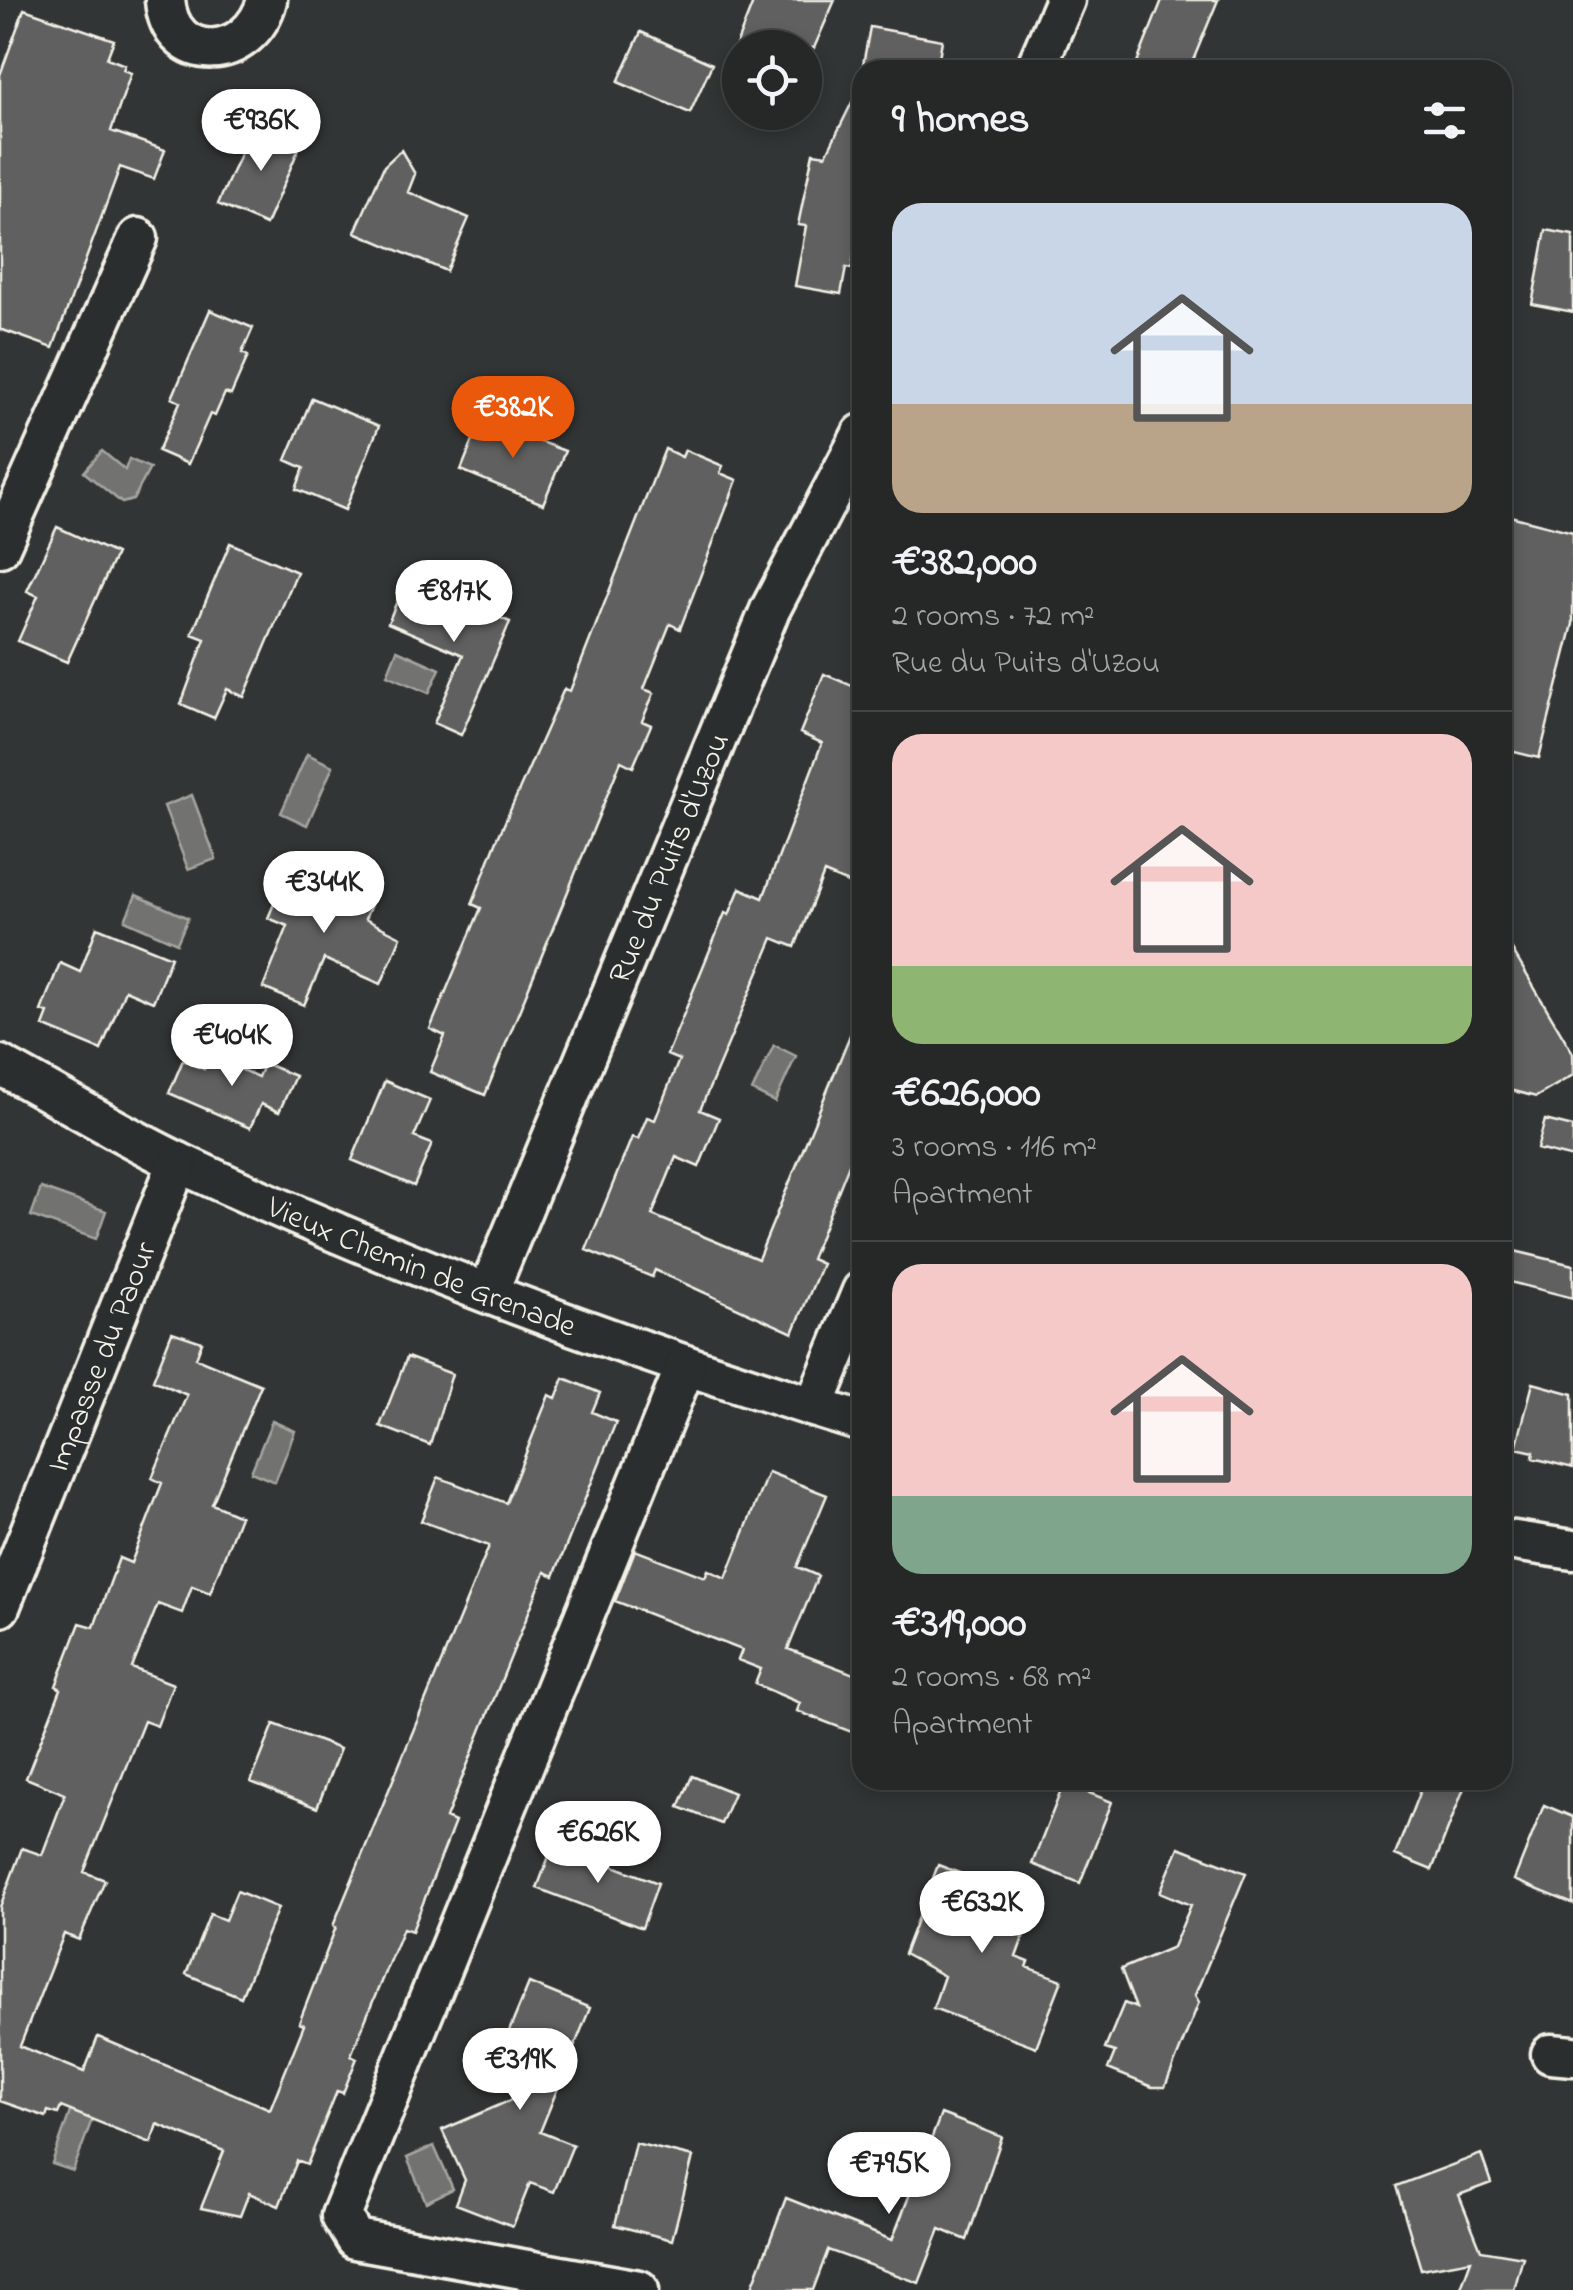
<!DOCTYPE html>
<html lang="en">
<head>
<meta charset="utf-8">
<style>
	:root { --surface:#262828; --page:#2e3030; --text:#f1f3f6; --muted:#a4a6a8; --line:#424445; --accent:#ea580c }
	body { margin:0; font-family:"Indie Flower",sans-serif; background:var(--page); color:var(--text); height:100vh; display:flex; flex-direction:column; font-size:38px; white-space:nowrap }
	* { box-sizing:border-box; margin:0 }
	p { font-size:32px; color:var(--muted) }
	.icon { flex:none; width:55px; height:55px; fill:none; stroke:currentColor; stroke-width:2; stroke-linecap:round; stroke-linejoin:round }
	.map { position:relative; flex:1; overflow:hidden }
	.drawer { position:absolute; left:852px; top:60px; width:660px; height:1730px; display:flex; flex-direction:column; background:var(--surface); border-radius:30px; box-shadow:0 5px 15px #0003,0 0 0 2px var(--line) }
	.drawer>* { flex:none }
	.controls { position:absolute; left:722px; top:30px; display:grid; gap:20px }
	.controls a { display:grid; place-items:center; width:100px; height:100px; border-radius:50%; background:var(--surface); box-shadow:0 5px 15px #0003,0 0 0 2px var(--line); font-size:50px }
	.price { position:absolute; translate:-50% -85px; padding:0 22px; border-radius:35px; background:#fff; color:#222; font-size:32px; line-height:65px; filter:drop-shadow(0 2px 5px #0008) }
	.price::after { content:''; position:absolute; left:50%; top:60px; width:30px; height:22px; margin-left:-15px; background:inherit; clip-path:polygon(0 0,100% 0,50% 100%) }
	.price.selected { background:var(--accent); color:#fff }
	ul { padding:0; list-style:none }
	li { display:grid; align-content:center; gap:20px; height:530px; padding:0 40px }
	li+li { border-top:2px solid var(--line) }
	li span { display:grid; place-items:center; height:310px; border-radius:30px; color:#555 }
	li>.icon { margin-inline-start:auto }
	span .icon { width:180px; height:180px; fill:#fffc; stroke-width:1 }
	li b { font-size:42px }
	h2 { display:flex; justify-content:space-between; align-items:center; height:120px; padding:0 40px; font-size:42px }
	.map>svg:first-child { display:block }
</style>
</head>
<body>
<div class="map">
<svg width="1573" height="2290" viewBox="0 0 1573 2290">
	<rect width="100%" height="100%" fill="#323535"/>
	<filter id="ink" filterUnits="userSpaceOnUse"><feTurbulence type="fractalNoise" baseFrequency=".01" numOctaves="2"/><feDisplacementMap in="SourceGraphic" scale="20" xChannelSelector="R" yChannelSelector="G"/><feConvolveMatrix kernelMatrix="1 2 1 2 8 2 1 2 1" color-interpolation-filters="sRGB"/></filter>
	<g filter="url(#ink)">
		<path fill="#727370" stroke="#a6a5a0" stroke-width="2.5" d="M102,451L125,470L129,459L150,468L133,500L122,503L84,472Z
			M397,650L440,669L429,693L387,675Z
			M307,754L333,766L307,825L281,813Z
			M192,795L216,859L188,869L164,806Z
			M136,895L188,918L177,943L125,920Z
			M774,1045L796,1056L775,1102L752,1091Z
			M41,1188L106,1211L96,1239L31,1216Z
			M272,1421L295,1431L275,1482L251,1472Z
			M71,2109L93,2117L73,2171L52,2164Z
			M434,2146L453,2189L426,2202L407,2158Z"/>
		<path fill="#5f605f" stroke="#f4f1e8" stroke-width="2.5" d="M754,0H835L814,48H735Z
			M1162,0H1218L1189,70H1134Z
			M24,9L114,40L107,58L125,65L123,70L131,73L111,131L165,150L154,179L120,167L53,348L0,329V75Z
			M870,27L942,40L937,70H862Z
			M641,32L712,64L690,113L618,82Z
			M862,82V204L852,269L846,268L841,294L795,286L806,226L798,225L813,153L826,155Z
			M270,124L303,139L266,225L218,204L249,134L262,139Z
			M401,150L415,174L408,192L469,218L446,271L355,232L384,166Z
			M1546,230L1573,235V312L1532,304Z
			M210,310L253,328L242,353L248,356L231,395L225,393L215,416L210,414L188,464L158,451L180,402L172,398Z
			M312,398L379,426L345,510L296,489L304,468L286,460Z
			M481,420L565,451L543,504L461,470Z
			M665,449L682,457L685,450L723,466L720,473L737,480L680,629L670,624L644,689L654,693L642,721L651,725L633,767L621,761L485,1095L430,1072L445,1036L430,1029L481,908L472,904L497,840L564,689L570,691Z
			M1502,514L1573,532V624L1539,758L1502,749Z
			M57,527L116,554L67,662L18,641L38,596L27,591Z
			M230,543L297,572L244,697L227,689L214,718L181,704L205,639L192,634Z
			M404,584L441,600L444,594L510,622L461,735L434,723L463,655L388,623Z
			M824,674L862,690V889L824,873L795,947L773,938L700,1110L719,1118L699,1167L676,1157L652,1215L758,1259L862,1006V1132L811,1259L822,1264L793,1333L655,1270L652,1277L586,1250L632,1137L638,1139L647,1117L655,1120L679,1060L667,1055L725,913L729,915L740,888L763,898L822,743L800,733Z
			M289,868L372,902L365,919L401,937L381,984L324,959L304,1005L263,988L288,926L268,918Z
			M97,927L171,957L153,1002L125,990L101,1050L43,1026L48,1013L41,1011L60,963L80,972Z
			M1502,933L1573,1053V1075L1536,1097L1502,1088Z
			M210,1056L258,1077L264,1063L295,1076L279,1112L261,1104L250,1128L169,1093L183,1060L204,1069Z
			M385,1081L430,1100L414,1137L432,1144L414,1186L352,1160Z
			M1545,1120L1573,1127V1158L1537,1149Z
			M1502,1248L1573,1265V1298L1502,1280Z
			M172,1332L202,1342L196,1358L261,1385L212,1504L240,1516L210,1593L192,1586L182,1613L158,1604L132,1668L173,1684L157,1726L144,1721L84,1872L105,1880L79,1940L64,1934L20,2046L84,2072L98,2037L270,2109L304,2025L299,2023L336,1927L333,1926L489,1546L421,1521L438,1477L506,1503L549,1395L556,1398L564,1378L600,1393L592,1412L616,1422L554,1576L545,1572L446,1818L455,1822L412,1931L403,1928L351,2055L357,2058L343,2093L337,2091L307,2165L297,2161L279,2206L249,2193L240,2216L201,2208L224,2151L157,2124L151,2143L61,2107L58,2114L48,2111L46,2117L0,2101V1907L22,1848L42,1855L65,1794L26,1778L61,1689L56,1686L80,1623L94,1627L119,1558L131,1563L162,1483L152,1478L187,1395L153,1380Z
			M407,1357L452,1374L430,1445L380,1426Z
			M1533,1383L1573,1394V1468L1533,1458L1534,1452L1516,1448Z
			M768,1472L827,1495L797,1567L818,1576L788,1649L862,1677V1736L797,1711L800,1703L755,1684L761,1669L738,1660L742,1650L615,1601L635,1550L705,1577L708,1570L726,1578Z
			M274,1724L340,1749L317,1808L251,1782Z
			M692,1776L734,1793L721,1824L679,1807Z
			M1424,1780H1443L1464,1788L1432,1870L1395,1855Z
			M1064,1783L1112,1802L1080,1883L1032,1864Z
			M1544,1805L1573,1817V1904L1514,1880Z
			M554,1843L658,1883L642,1928L537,1888Z
			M1179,1847L1246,1873L1195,1995L1199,2002L1165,2087H1152L1108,2069L1115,2052L1105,2049L1124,2003L1136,2008L1121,1969L1173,1947L1191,1905L1160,1892Z
			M938,1865L1036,1902L1016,1957L1029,1962L1027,1967L1062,1980L1036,2047L933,2008L944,1976L904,1954Z
			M237,1891L278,1908L241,1997L186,1974L210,1914L225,1920Z
			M529,1983L590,2008L540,2132L573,2145L554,2192L530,2183L513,2226L456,2204L465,2180L442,2130L555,2081L498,2058Z
			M941,2114L1002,2137L967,2240L940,2229L919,2283L828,2250L813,2290H751L786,2198L892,2240Z
			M635,2143L693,2157L672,2240L615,2225Z
			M1481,2154L1491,2183L1459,2195L1481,2250L1523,2257L1514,2290H1460L1471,2260L1421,2269L1396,2186Z"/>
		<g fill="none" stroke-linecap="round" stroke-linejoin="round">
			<defs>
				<g id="minor">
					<path d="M165,0C170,67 251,62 267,0"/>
					<path d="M1035,70L1065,0"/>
					<path d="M0,547L138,238"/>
					<path id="s1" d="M0,1065C60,1097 119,1134 180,1163C398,1265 633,1352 862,1422"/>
					<path id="s2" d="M489,1290L770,610L862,434"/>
					<path d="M814,1407L862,1291"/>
					<path d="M1502,1539L1573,1550"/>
					<path id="s3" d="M0,1607L178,1162"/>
					<path d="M1551,2054L1573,2056"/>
					<path d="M639,2290L355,2239L341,2216L686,1365"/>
				</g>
			</defs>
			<use href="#minor" stroke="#f4f1e8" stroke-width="45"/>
			<use href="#minor" stroke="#2a2d2e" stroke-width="38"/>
		</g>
	</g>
	<g text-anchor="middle" stroke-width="8" stroke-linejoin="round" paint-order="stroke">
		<g font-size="32" fill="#f4f1e8" stroke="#2a2d2e">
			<text dy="11" stroke="none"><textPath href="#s2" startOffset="468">Rue du Puits d'Uzou</textPath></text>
			<text dy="11" stroke="none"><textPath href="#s1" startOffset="468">Vieux Chemin de Grenade</textPath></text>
			<text dy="11" stroke="none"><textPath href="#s3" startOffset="270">Impasse du Paour</textPath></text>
		</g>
	</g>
</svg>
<div class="controls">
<a><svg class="icon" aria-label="locate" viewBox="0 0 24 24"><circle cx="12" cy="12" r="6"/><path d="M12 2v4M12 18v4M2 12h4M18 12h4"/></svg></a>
</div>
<b class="price" style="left:261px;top:174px">€936K</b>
<b class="price selected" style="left:513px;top:461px">€382K</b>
<b class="price" style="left:454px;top:645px">€817K</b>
<b class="price" style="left:324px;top:936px">€344K</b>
<b class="price" style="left:232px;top:1089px">€404K</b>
<b class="price" style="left:598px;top:1886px">€626K</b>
<b class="price" style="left:982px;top:1956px">€632K</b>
<b class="price" style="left:520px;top:2113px">€319K</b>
<b class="price" style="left:889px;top:2217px">€795K</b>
<section class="drawer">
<h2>9 homes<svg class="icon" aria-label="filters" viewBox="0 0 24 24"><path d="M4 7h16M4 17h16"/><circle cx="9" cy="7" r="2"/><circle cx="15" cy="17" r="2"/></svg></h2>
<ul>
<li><span style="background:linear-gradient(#c9d6e8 65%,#b9a48a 0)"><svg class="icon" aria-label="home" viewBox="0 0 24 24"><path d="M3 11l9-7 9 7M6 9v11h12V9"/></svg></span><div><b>€382,000</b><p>2 rooms · 72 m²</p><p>Rue du Puits d'Uzou</p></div></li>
<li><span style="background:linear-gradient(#f6c9c9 75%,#8fb573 0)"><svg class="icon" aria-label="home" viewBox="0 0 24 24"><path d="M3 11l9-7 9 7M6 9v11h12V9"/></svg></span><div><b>€626,000</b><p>3 rooms · 116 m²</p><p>Apartment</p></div></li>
<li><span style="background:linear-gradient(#f6c9c9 75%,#7fa58c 0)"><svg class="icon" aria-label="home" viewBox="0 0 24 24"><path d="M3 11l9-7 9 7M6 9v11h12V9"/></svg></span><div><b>€319,000</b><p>2 rooms · 68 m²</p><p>Apartment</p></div></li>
</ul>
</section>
</div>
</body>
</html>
